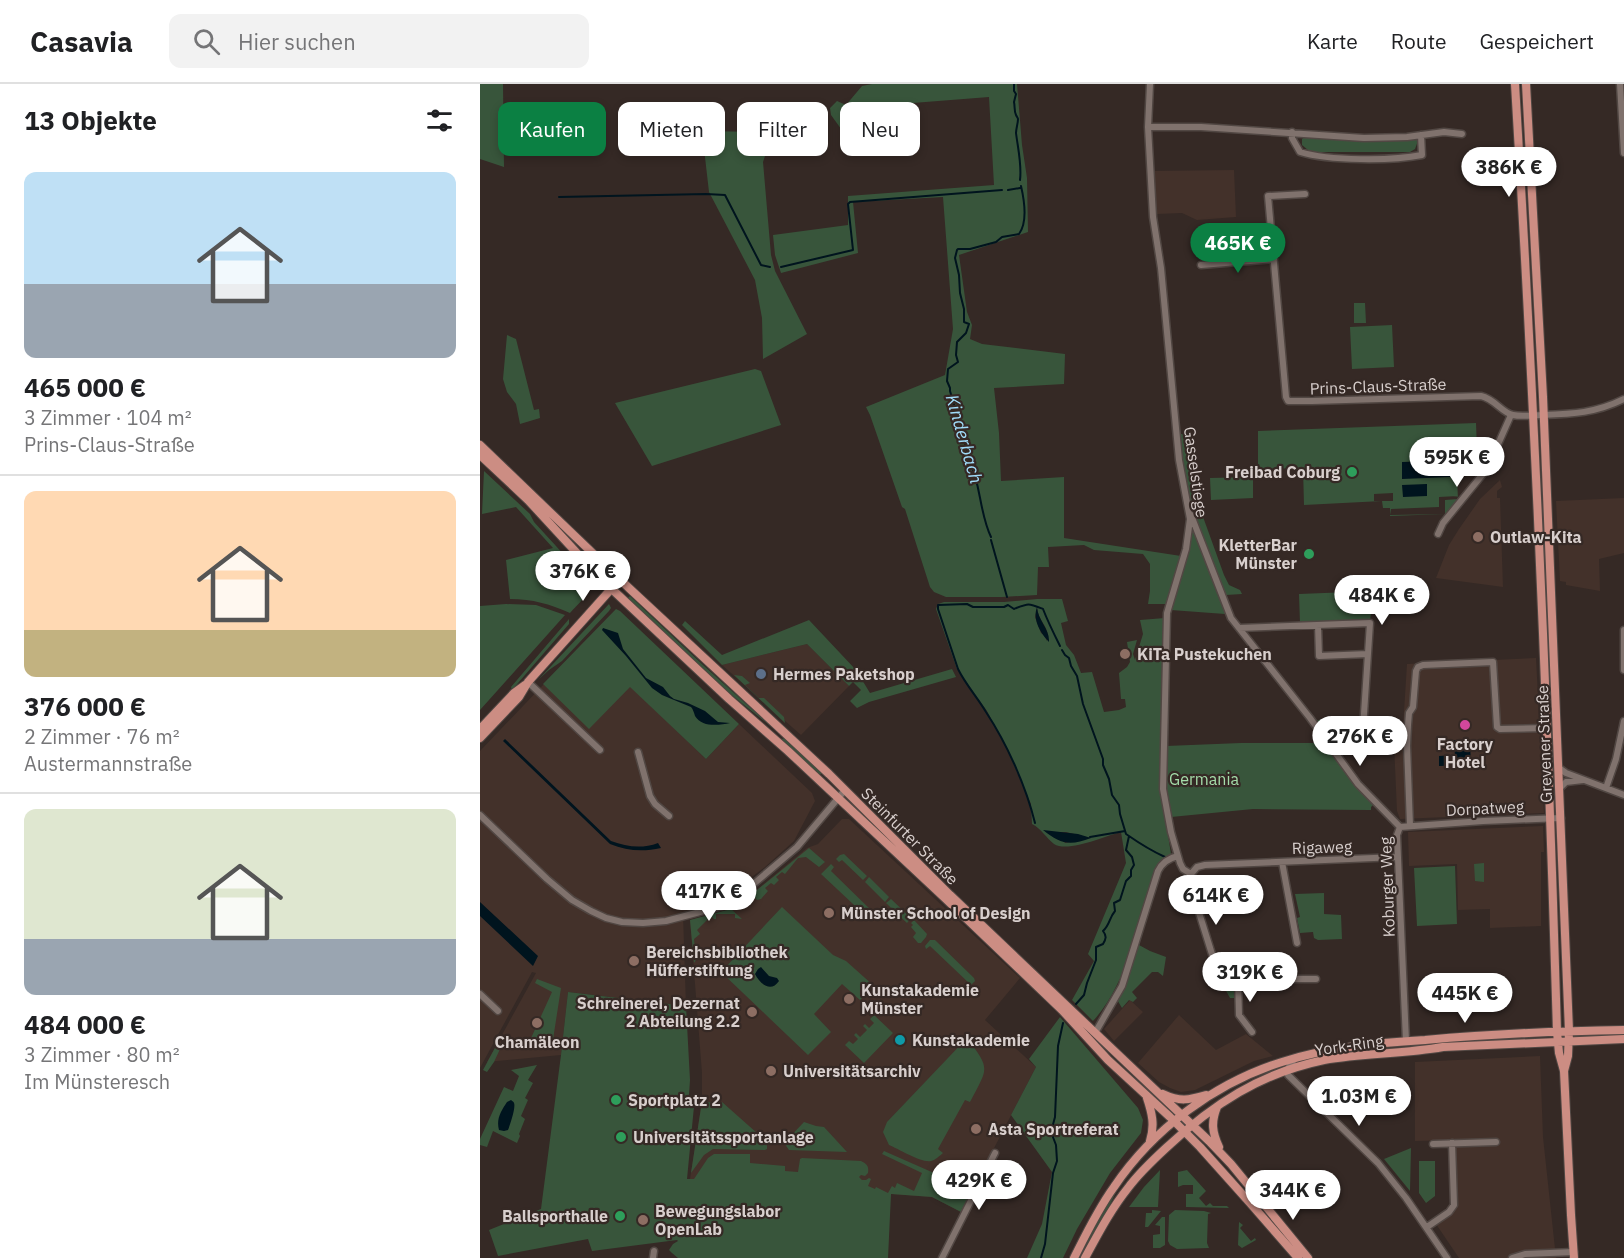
<!DOCTYPE html>
<html lang="de">
<head>
<meta charset="utf-8">
<style>
	:root { --surface:#fff; --page:#f2f2f2; --text:#202124; --muted:#757577; --line:#e0e0e0; --accent:#0b8043 }
	body { margin:0; font-family:"IBM Plex Sans",sans-serif; background:var(--page); color:var(--text); height:100vh; display:flex; flex-direction:column; font-size:22px; white-space:nowrap }
	* { box-sizing:border-box; margin:0 }
	p { font-size:20px; color:var(--muted) }
	.icon { flex:none; width:33px; height:33px; fill:none; stroke:currentColor; stroke-width:2; stroke-linecap:round; stroke-linejoin:round }
	.map { position:relative; flex:1; overflow:hidden }
	.side { display:flex; flex-direction:column; background:var(--surface); width:480px }
	.side>* { flex:none }
	.top-card { position:absolute; left:18px; top:18px; width:570px; height:54px; display:flex; gap:12px }
	.price { position:absolute; translate:-50% -51px; padding:0 14px; border-radius:21px; background:#fff; color:#222; font-size:20px; line-height:39px; filter:drop-shadow(0 2px 3px #0008) }
	.price::after { content:''; position:absolute; left:50%; top:36px; width:18px; height:14px; margin-left:-9px; background:inherit; clip-path:polygon(0 0,100% 0,50% 100%) }
	.price.selected { background:var(--accent); color:#fff }
	ul { padding:0; list-style:none }
	li { display:grid; align-content:center; gap:12px; height:318px; padding:0 24px }
	li+li { border-top:2px solid var(--line) }
	li span { display:grid; place-items:center; height:186px; border-radius:12px; color:#555 }
	li>.icon { margin-inline-start:auto }
	span .icon { width:108px; height:108px; fill:#fffc; stroke-width:1 }
	li b { font-size:26px }
	h2 { display:flex; justify-content:space-between; align-items:center; height:72px; padding:0 24px; font-size:26px }
	.pill { padding:0 21px; border-radius:12px; background:var(--surface); box-shadow:0 3px 9px #0003; font-size:21px; line-height:54px }
	.pill.selected { background:var(--accent); color:#fff }
	header { display:flex; align-items:center; gap:36px; box-sizing:border-box; height:84px; padding:0 30px; background:var(--surface); border-bottom:2px solid var(--line) }
	header strong { font-size:28px }
	nav { display:flex; gap:33px; margin-inline-start:auto; font-size:21px }
	.search { width:420px; height:54px; background:var(--page); display:flex; align-items:center; gap:15px; box-sizing:border-box; padding:0 21px; border-radius:12px; color:var(--muted); font-size:22px }
	main { display:flex; flex:1; min-height:0 }
	.map>svg:first-child { display:block }
</style>
</head>
<body>
<header>
<strong>Casavia</strong>
<div class="search"><svg class="icon" aria-label="search" viewBox="0 0 24 24"><circle cx="10" cy="10" r="6"/><path d="M15 15l6 6"/></svg>Hier suchen</div>
<nav><a>Karte</a><a>Route</a><a>Gespeichert</a></nav>
</header>
<main>
<section class="side">
<h2>13 Objekte<svg class="icon" aria-label="filters" viewBox="0 0 24 24"><path d="M4 7h16M4 17h16"/><circle cx="9" cy="7" r="2"/><circle cx="15" cy="17" r="2"/></svg></h2>
<ul>
<li><span style="background:linear-gradient(#bfe0f5 60%,#9aa5b1 0)"><svg class="icon" aria-label="home" viewBox="0 0 24 24"><path d="M3 11l9-7 9 7M6 9v11h12V9"/></svg></span><div><b>465 000 €</b><p>3 Zimmer · 104 m²</p><p>Prins-Claus-Straße</p></div></li>
<li><span style="background:linear-gradient(#ffd9b3 75%,#c2b280 0)"><svg class="icon" aria-label="home" viewBox="0 0 24 24"><path d="M3 11l9-7 9 7M6 9v11h12V9"/></svg></span><div><b>376 000 €</b><p>2 Zimmer · 76 m²</p><p>Austermannstraße</p></div></li>
<li><span style="background:linear-gradient(#dfe7d0 70%,#9aa5b1 0)"><svg class="icon" aria-label="home" viewBox="0 0 24 24"><path d="M3 11l9-7 9 7M6 9v11h12V9"/></svg></span><div><b>484 000 €</b><p>3 Zimmer · 80 m²</p><p>Im Münsteresch</p></div></li>
</ul>
</section>
<div class="map">
<svg width="1144" height="1174" viewBox="0 0 1144 1174">
	<rect width="100%" height="100%" fill="#352925"/>
	<path fill="#43312a" d="M754,86L756,133L717,136L702,129L677,130L672,87Z
		M1020,396L1022,403L1017,407V414H1020L1023,503L956,494L969,461L979,445L1000,415Z
		M1144,414V469L1119,475L1120,507L1086,501V498L1080,497L1076,417Z
		M104,558L226,675L259,640L332,709L335,717L314,757L285,783L249,810L203,830L206,922L88,908L81,971L7,978L56,889L52,888L0,984V667Z
		M327,560L369,602L321,651L242,581Z
		M1056,574L1064,729L920,735L917,727L914,660L922,659L927,580Z
		M362,735H369L540,894L505,936L556,983L481,1128L452,1113L210,1095L222,1017V989L210,836L255,824L327,764L338,760Z
		M1063,742L1064,768H1061V842L1010,844V825L978,826L977,780L929,782L928,748Z
		M650,916L663,928L634,957L624,945Z
		M699,931L736,966L766,950L793,972L774,977L715,1006L701,1008L690,1004L679,998L658,979Z
		M1060,972L1063,1053L1076,1174H979L956,1140L973,1127L977,1120L975,1056L935,1057V978Z"/>
	<path fill="#38553b" fill-rule="evenodd" d="M0,0H23L24,83L0,75Z
		M392,0H537L542,61L547,94L548,148L479,171L487,228L492,241L490,255L502,260L585,270L584,300L514,304L519,349L521,397L584,393V454L701,472L687,520H668L670,507V480L663,470L614,466L604,461L568,463L569,483H558L557,511L522,513H466L454,508L450,503L425,425L422,423L390,331L386,323L465,291L473,245L463,113L373,118L378,169L301,189L295,171L293,151L368,141V112L514,101L509,13L420,20L364,28V49L351,31L350,24L357,17L366,21L382,2Z
		M222,47L283,48L287,49L291,66L285,72L283,78L291,171L295,187L327,250L283,275L282,234L275,196L229,108Z
		M825,53L884,55H936L938,57L935,65L930,68H836L828,66L822,61V55Z
		M874,219H885L886,239H874Z
		M912,241L914,283L872,285L870,243Z
		M27,251L36,255L54,326L59,325L60,334L40,340L36,320L27,308L23,295Z
		M275,285L281,287L301,341L172,382L135,319Z
		M996,339L998,391H977L978,417L973,424L966,430L910,432V424H903L902,417L824,421L823,384L778,385V347ZM969,377L970,393L922,379V378ZM913,409V417H894V410ZM978,412V415L965,416V430L910,431L911,425L959,423V413Z
		M700,350H713L718,419L744,491L749,501L760,506L762,510L746,511L711,421L701,373Z
		M4,387L50,430L54,438L108,497C110,511 99,519 90,529C69,520 53,515 30,515L26,476L73,464L36,423L2,430Z
		M773,393V414L731,416L730,394Z
		M713,439L747,528L745,530L691,526L690,525L706,473Z
		M895,507L890,536L820,539L819,510Z
		M150,512L223,581L294,645L243,604L148,514Z
		M557,515H582L588,537L581,539L586,561L594,571L601,589L612,588L624,628L639,626L646,623L645,615H641L639,589L647,583L650,578L647,558L657,556L653,570L655,576L663,550L660,536L685,534L680,701L691,770L680,779L675,786C661,833 647,901 613,937L592,916L614,877L608,870L646,779L641,748C625,752 588,769 574,760C566,754 562,745 552,740L551,720L528,667L507,627L477,585L456,525L458,520L464,518H524ZM557,524C558,537 571,544 567,557L564,551L561,549L555,533ZM577,748H586L610,754L585,759Z
		M26,520L56,521L85,531L0,626V522Z
		M129,520L131,524L129,527L82,577L69,586L58,596Z
		M136,525L140,527L259,640L226,675L150,603L109,645L63,600Z
		M89,535V540L32,606L31,603Z
		M329,536L376,586L390,609L472,585L476,593L389,618L377,624L370,617L381,606L373,598L369,602L327,560L242,581L202,541L205,537L242,571Z
		M254,591L262,592L270,599L265,601L279,614H284L304,633L305,639Z
		M882,634L881,643L876,647L846,648L837,636Z
		M306,654L342,689L338,692L301,655Z
		M761,659H844L882,709L894,720L891,723V726L773,725L691,733L687,707L686,662Z
		M329,764L345,778L339,783L326,773L318,774L305,790L302,788L296,793L299,796L294,801L291,799L285,804L288,807L281,815L277,816L272,810Z
		M364,770L387,792L383,796L362,776L359,778L356,775L360,771Z
		M1004,779V798L995,797L994,780Z
		M351,780L354,783L351,787L394,829L389,835L341,790Z
		M975,782L977,840L937,842L934,784Z
		M389,793L409,813L405,818L385,798Z
		M844,809V830L861,831L862,855L838,856L834,854L833,848L820,849L817,834L820,833L815,810Z
		M411,815L431,834L427,839L406,819Z
		M302,823L353,871L366,877L394,902L380,916L362,900L334,930L351,948L328,971L241,888Z
		M251,825L262,835L255,834V830H236V835H234L231,832L217,846L220,850L214,855L216,876L214,879L210,836Z
		M434,836L447,850L446,853L441,859H438L433,853L436,849L431,843L433,841L431,839Z
		M663,844L659,861L670,867L686,873L683,892L678,888H672L652,908L657,914L653,918L649,916L642,924L636,914L659,847Z
		M450,856H455L494,894L495,897L491,901L450,862L446,865L445,862Z
		M742,893L755,897L756,914H750L739,894Z
		M57,895L81,904L72,962L47,963L72,908L55,899Z
		M88,908L206,922L210,996L209,1011L215,1012L207,1095H214L228,1074L234,1070H270V1079L305,1082V1087L318,1088L320,1075L322,1074L381,1077C387,1080 389,1082 388,1089L385,1092L381,1091L379,1093L382,1096H386L389,1094L391,1095L388,1102L395,1105L396,1103L408,1109L412,1102L415,1104L417,1099L434,1107L442,1089L402,1070L404,1067L454,1089L491,1109L481,1128L452,1113L411,1110L408,1174H198L192,1169L189,1166L193,1160L198,1157L197,1156L112,1167L108,1155L18,1172L9,1146L61,1125L81,971Z
		M394,931L413,949L384,979L365,961L369,957L373,960L378,955L374,951L376,949L380,953L387,946L383,942L385,940L389,944L394,939L390,935Z
		M580,933L658,1024L663,1036L661,1049L630,1089L597,1145L583,1174H547L562,1140L572,1088L531,1031L556,983L549,975Z
		M487,954C511,986 508,983 490,1018L485,1016L458,1065L463,1069C459,1072 456,1076 451,1077C441,1079 419,1065 409,1061L403,1048L407,1038Z
		M16,962L20,965L14,978L7,988L3,986Z
		M57,981L48,996L53,999L45,1014L48,1016L41,1032L45,1035L39,1050L40,1052L37,1059L13,1047L7,1063L0,1061V1055L24,1003L33,1007L39,992L31,986Z
		M222,1017L240,1020L242,1018L287,1058V1065L285,1066L233,1065L224,1071L211,1089Z
		M324,1038L336,1042L344,1043L367,1068L309,1066L304,1059Z
		M931,1064L930,1107L904,1075Z
		M939,1077H955V1112L946,1119L939,1109Z
		M680,1086L678,1123H649L664,1103Z
		M707,1086L726,1107L719,1114L726,1122L730,1119L733,1122H747L749,1124L706,1123V1110H713V1101H703L698,1103V1088Z
		M640,1100L622,1137L601,1174H598L623,1125Z
		M672,1126L681,1127L668,1143H665L666,1129H672Z
		M695,1126L724,1127L731,1129L728,1130L727,1159L729,1164L697,1165L690,1161L688,1157L689,1131Z
		M682,1133H685V1161L680,1164H673V1151L680,1150V1142L675,1141Z
		M759,1138L763,1141L760,1144L771,1157L775,1154L776,1156L762,1164L758,1161Z"/>
	<path fill="#00141e" d="M970,377V393L922,395V378Z
		M947,400V412L923,413L922,401Z
		M557,523C558,537 570,545 569,558C561,550 552,536 557,523Z
		M123,544L138,549L143,565L166,594L183,603L190,612L194,615L208,619L225,627L238,638L250,639C240,641 222,644 215,632C214,629 213,625 211,623L182,611L172,604L146,572L122,546Z
		M25,655L131,757C147,763 162,765 178,759L181,764C163,768 147,767 130,760L23,657Z
		M977,656L978,660L990,659L991,681L959,682V672L975,671L974,663L958,664V657Z
		M563,746L598,750L611,754C590,762 580,760 563,746Z
		M0,818L58,872L53,882L0,832Z
		M281,883L289,892L297,894L299,897C291,909 280,900 275,890L278,885Z
		M31,1016C32,1017 34,1018 34,1019C36,1023 30,1041 28,1046L24,1047L19,1046C16,1035 21,1027 27,1018Z"/>
	<g fill="none" stroke-linecap="round" stroke-linejoin="round">
		<path stroke="#00141e" stroke-width="2" d="M534,0V7L536,10L534,18C535,22 534,27 536,31C537,33 538,34 538,35C538,39 536,45 536,49C538,65 542,81 540,96
			M528,106L540,104
			M79,113L226,110L245,111L281,181L290,183
			M301,183L373,166L368,120L370,118L522,106
			M511,453C499,428 501,399 489,376C490,369 485,365 485,358L470,307V304L467,297L468,285L478,278L476,271L477,258L486,249L489,240L484,238V225L480,209L479,191L475,174L477,166L478,165H490L516,158L522,153L539,150C548,138 544,115 541,102
			M511,456L527,513
			M582,566L585,571L589,574L591,582L597,592L603,620L623,675V681L629,695L632,711L639,721L640,730L646,750L649,752L646,766L652,773L654,781L651,786V792L646,797L640,816L634,819L635,827C629,834 630,841 623,847C627,852 626,855 623,860L616,863V876L607,899L604,911L596,920
			M555,739C546,702 527,660 506,628C497,613 486,601 478,585L458,525V521L487,520L493,523H524L528,521L534,525C549,519 548,519 563,525C568,538 574,550 580,562
			M649,752C659,759 672,767 685,773
			M610,753L645,747
			M561,1174L565,1160L573,1089L577,1077L576,1061L571,1048L575,1033L578,962L583,939"/>
		<defs>
			<path id="minor" d="M670,0L668,43L673,133L681,184L699,376L710,435L706,465L687,529L683,705L691,748L700,779L703,785L711,790
				M1140,0L1144,69
				M668,43H721L884,54L927,53L964,48L982,50
				M812,48V54L820,68C849,77 912,77 942,71L941,51
				M825,110L788,112L806,313L808,317H832L1001,312C1015,315 1022,329 1033,331C1042,333 1053,331 1062,331C1093,330 1116,329 1144,315
				M721,181L794,175
				M711,431L751,534L830,634L878,700L920,743
				M958,450L963,439L1007,385L1031,331
				M838,541L839,572L888,570
				M759,544L890,539L883,645L878,650L854,651L846,655
				M1144,546V586
				M48,598L120,666
				M158,668L170,712L175,720L189,732
				M1079,684L1086,689L1144,711
				M1080,704L1086,698L1103,696
				M1126,704L1136,675L1144,637
				M0,731L67,795L92,816L111,827L126,834L142,838L163,839L186,837L250,820L317,763L365,706
				M930,741L927,662L928,641L929,629L933,623L936,587L938,583L943,581L1013,578L1017,643L1020,645L1068,644
				M920,743L917,751L926,957
				M920,743L1003,737L1081,734
				M802,778L817,859
				M711,790L717,783L725,781L918,773
				M711,790L710,797L711,803L736,883C740,890 746,894 755,895H836
				M758,895L759,931L772,948
				M0,910L18,927
				M615,949L642,902L678,787C682,779 689,774 698,772
				M815,974L807,986L808,991L898,1079L926,1114L967,1174
				M953,1060L1016,1058
				M947,1143L969,1128L974,1121L972,1059
				M173,1174L174,1167
				M462,1174L515,1069
				M1032,1174L1045,1170L1094,1168"/>
			<path id="major" d="M1035,0C1054,316 1068,632 1077,948L1079,969L1084,987L1091,1131L1094,1174
				M1046,0L1063,313L1089,947L1088,972L1084,987
				M0,361L150,505L349,690L470,811L729,1057L751,1080L828,1174
				M0,371L48,416L119,493L249,615L308,667L466,815L582,926L628,976L690,1033L720,1063L771,1120L818,1174
				M0,645L34,609L45,601
				M0,654L39,613L48,598L140,495
				M683,1010C700,1018 709,1016 726,1011
				M667,1014C672,1029 675,1041 670,1057
				M737,1023C731,1038 732,1048 739,1063
				M594,1174C606,1150 618,1125 634,1103C673,1045 735,999 802,978C848,963 897,959 945,956C1011,950 1078,947 1144,946
				M605,1174C618,1150 631,1125 648,1104C659,1089 673,1076 686,1064C733,1020 781,989 844,976C884,969 923,970 963,963L1144,955"/>
		</defs>
		<use href="#minor" stroke="#514743" stroke-width="9"/>
		<use href="#major" stroke="#514743" stroke-width="10"/>
		<use href="#minor" stroke="#80726d" stroke-width="6"/>
		<use href="#major" stroke="#cc8d83" stroke-width="8"/>
	</g>
	<g fill="#2e9e5b" stroke="#352925" stroke-width="2">
		<circle cx="872" cy="388" r="6"/>
		<circle cx="829" cy="470" r="6"/>
		<circle cx="136" cy="1016" r="6"/>
		<circle cx="141" cy="1053" r="6"/>
		<circle cx="140" cy="1132" r="6"/>
	</g>
	<g fill="#8d6e63" stroke="#352925" stroke-width="2">
		<circle cx="998" cy="453" r="6"/>
		<circle cx="645" cy="570" r="6"/>
		<circle cx="349" cy="829" r="6"/>
		<circle cx="154" cy="877" r="6"/>
		<circle cx="369" cy="915" r="6"/>
		<circle cx="272" cy="928" r="6"/>
		<circle cx="57" cy="939" r="6"/>
		<circle cx="291" cy="987" r="6"/>
		<circle cx="496" cy="1045" r="6"/>
		<circle cx="163" cy="1136" r="6"/>
	</g>
	<circle fill="#5c6f8a" stroke="#352925" stroke-width="2" cx="281" cy="590" r="6"/>
	<circle fill="#d1479c" stroke="#352925" stroke-width="2" cx="985" cy="641" r="6"/>
	<circle fill="#0f9aa8" stroke="#352925" stroke-width="2" cx="420" cy="956" r="6"/>
	<g text-anchor="middle" stroke-width="4.5" stroke-linejoin="round" paint-order="stroke">
		<g font-size="16" fill="#d8cfcd" stroke="#352925">
			<text transform="translate(898 302) rotate(-2)" y="6">Prins-Claus-Straße</text>
			<text transform="translate(716 388) rotate(82)" y="6">Gasselstiege</text>
			<text transform="translate(1064 660) rotate(-92)" y="6">Grevener Straße</text>
			<text transform="translate(1005 724) rotate(-3)" y="6">Dorpatweg</text>
			<text transform="translate(430 752) rotate(45)" y="6">Steinfurter Straße</text>
			<text transform="translate(842 763) rotate(-2)" y="6">Rigaweg</text>
			<text transform="translate(907 803) rotate(-92)" y="6">Koburger Weg</text>
			<text transform="translate(869 961) rotate(-8)" y="6">York-Ring</text>
		</g>
		<g font-size="16" font-weight="bold" fill="#d8cfcd" stroke="#352925" text-anchor="start">
			<text x="860" y="394" text-anchor="end">Freibad Coburg</text>
			<text x="1010" y="459">Outlaw-Kita</text>
			<text x="817" y="467" text-anchor="end">KletterBar<tspan x="817" dy="18">Münster</tspan></text>
			<text x="657" y="576">KiTa Pustekuchen</text>
			<text x="293" y="596">Hermes Paketshop</text>
			<text x="985" y="666" text-anchor="middle">Factory<tspan x="985" dy="18">Hotel</tspan></text>
			<text x="361" y="835">Münster School of Design</text>
			<text x="166" y="874">Bereichsbibliothek<tspan x="166" dy="18">Hüfferstiftung</tspan></text>
			<text x="381" y="912">Kunstakademie<tspan x="381" dy="18">Münster</tspan></text>
			<text x="260" y="925" text-anchor="end">Schreinerei, Dezernat<tspan x="260" dy="18">2 Abteilung 2.2</tspan></text>
			<text x="432" y="962">Kunstakademie</text>
			<text x="57" y="964" text-anchor="middle">Chamäleon</text>
			<text x="303" y="993">Universitätsarchiv</text>
			<text x="148" y="1022">Sportplatz 2</text>
			<text x="508" y="1051">Asta Sportreferat</text>
			<text x="153" y="1059">Universitätssportanlage</text>
			<text x="175" y="1133">Bewegungslabor<tspan x="175" dy="18">OpenLab</tspan></text>
			<text x="128" y="1138" text-anchor="end">Ballsporthalle</text>
		</g>
		<g font-size="16" fill="#a5ddaa" stroke="#352925">
			<text x="724" y="701">Germania</text>
		</g>
		<g font-size="18" font-style="italic" fill="#a1dcfa" stroke="#352925">
			<text transform="translate(484 355) rotate(74)" y="6">Kinderbach</text>
		</g>
	</g>
</svg>
<b class="price" style="left:1029px;top:114px">386K €</b>
<b class="price selected" style="left:758px;top:190px">465K €</b>
<b class="price" style="left:977px;top:404px">595K €</b>
<b class="price" style="left:103px;top:518px">376K €</b>
<b class="price" style="left:902px;top:542px">484K €</b>
<b class="price" style="left:880px;top:683px">276K €</b>
<b class="price" style="left:229px;top:838px">417K €</b>
<b class="price" style="left:736px;top:842px">614K €</b>
<b class="price" style="left:770px;top:919px">319K €</b>
<b class="price" style="left:985px;top:940px">445K €</b>
<b class="price" style="left:879px;top:1043px">1.03M €</b>
<b class="price" style="left:499px;top:1127px">429K €</b>
<b class="price" style="left:813px;top:1137px">344K €</b>
<div class="top-card">
<a class="pill selected">Kaufen</a>
<a class="pill">Mieten</a>
<a class="pill">Filter</a>
<a class="pill">Neu</a>
</div>
</div>
</main>
</body>
</html>
